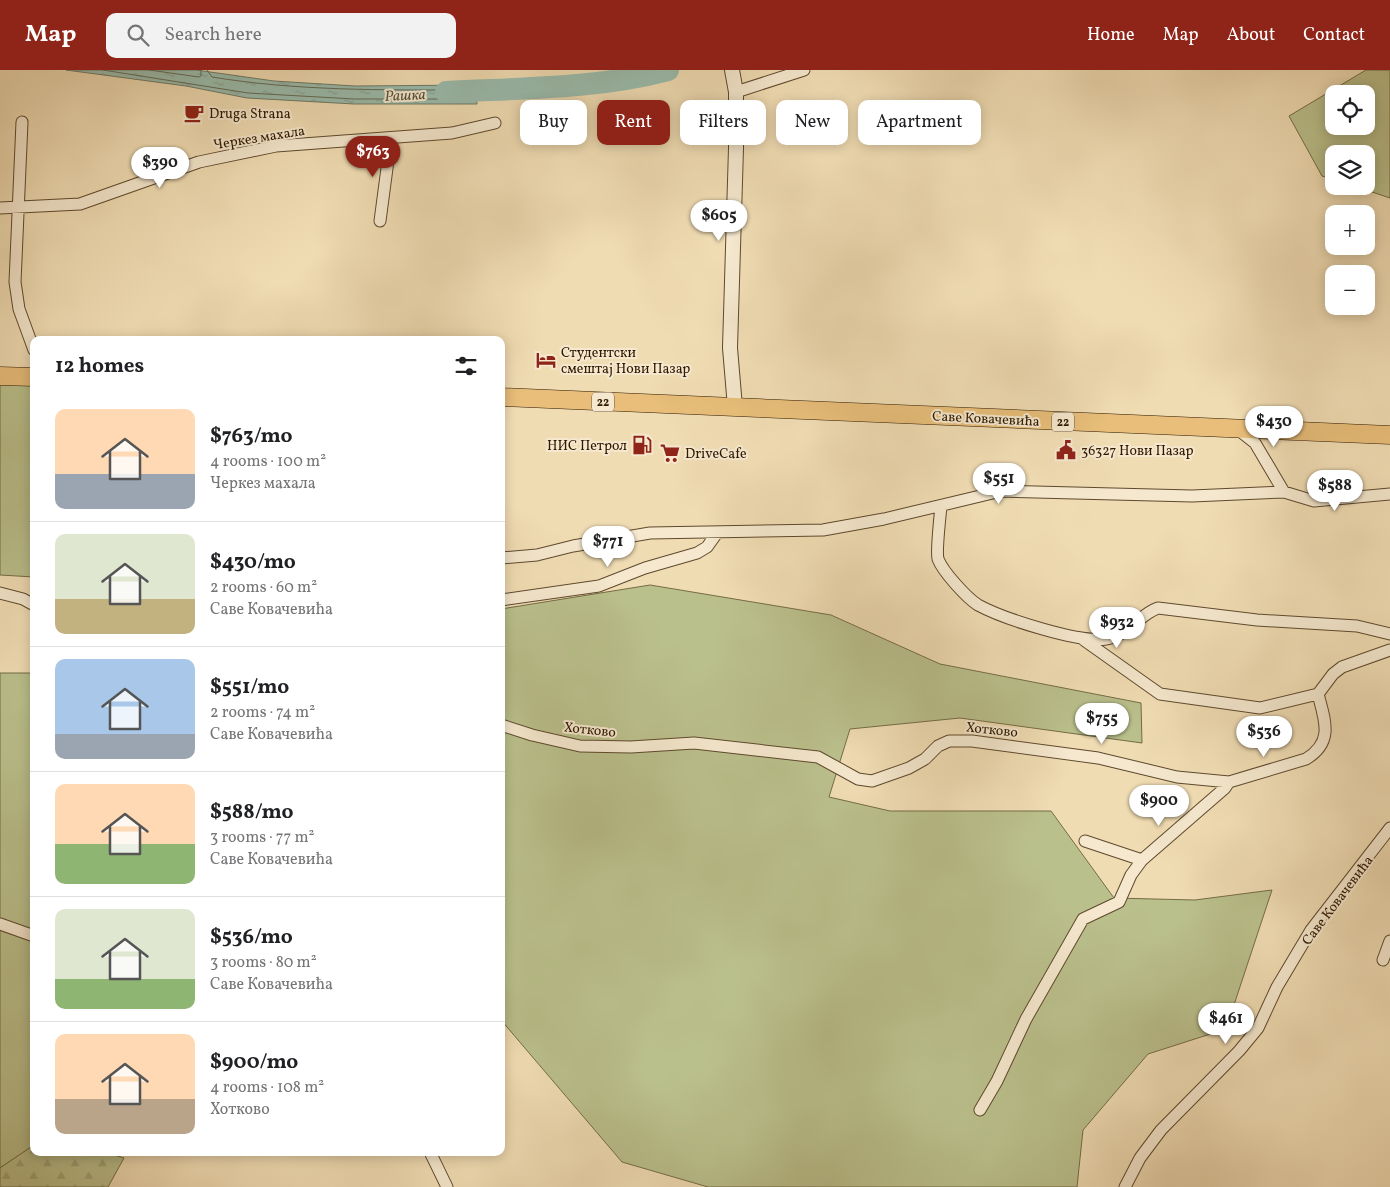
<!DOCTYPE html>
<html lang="en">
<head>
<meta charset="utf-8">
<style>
	:root { --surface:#fff; --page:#f2f2f2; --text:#202124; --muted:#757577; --line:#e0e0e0; --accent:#8f2418 }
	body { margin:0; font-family:Vollkorn,serif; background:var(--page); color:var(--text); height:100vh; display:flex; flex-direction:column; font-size:19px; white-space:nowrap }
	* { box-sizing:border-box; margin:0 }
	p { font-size:16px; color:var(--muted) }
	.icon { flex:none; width:28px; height:28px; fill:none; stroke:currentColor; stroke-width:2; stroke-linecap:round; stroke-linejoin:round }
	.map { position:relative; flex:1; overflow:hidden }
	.side { position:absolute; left:30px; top:266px; width:475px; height:820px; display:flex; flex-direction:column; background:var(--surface); border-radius:10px; box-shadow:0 2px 12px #0003 }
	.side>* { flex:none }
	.banner { position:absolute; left:520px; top:30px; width:475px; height:45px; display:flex; gap:10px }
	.fabs { position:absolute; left:1325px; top:15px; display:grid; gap:10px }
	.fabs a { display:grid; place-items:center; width:50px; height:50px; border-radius:10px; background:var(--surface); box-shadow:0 2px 12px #0003; font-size:25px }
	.price { position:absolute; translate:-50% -42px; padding:0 11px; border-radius:18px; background:#fff; color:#222; font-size:16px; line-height:32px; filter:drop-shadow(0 1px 2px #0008) }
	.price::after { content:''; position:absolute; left:50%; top:30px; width:15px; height:11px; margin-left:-8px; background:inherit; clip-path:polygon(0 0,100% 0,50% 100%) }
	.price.active { background:var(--accent); color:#fff }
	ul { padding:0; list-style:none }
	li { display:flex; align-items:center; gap:15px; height:125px; padding:0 25px }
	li+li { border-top:1px solid var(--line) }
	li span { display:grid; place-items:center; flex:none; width:140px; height:100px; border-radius:10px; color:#555 }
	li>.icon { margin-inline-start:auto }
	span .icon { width:60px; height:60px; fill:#fffc; stroke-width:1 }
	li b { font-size:21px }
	h2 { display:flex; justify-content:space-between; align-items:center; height:60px; padding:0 25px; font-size:21px }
	.tag { padding:0 18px; border-radius:10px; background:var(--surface); box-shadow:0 2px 12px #0003; font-size:18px; line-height:45px }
	.tag.active { background:var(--accent); color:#fff }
	header { display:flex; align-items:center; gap:30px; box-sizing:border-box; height:70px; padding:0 25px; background:var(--accent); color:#fff }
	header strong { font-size:24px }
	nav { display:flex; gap:28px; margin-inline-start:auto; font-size:18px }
	.search { width:350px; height:45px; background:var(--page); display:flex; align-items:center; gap:12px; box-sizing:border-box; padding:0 18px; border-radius:10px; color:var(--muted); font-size:19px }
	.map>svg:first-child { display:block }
</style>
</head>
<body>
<header>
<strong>Map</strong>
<div class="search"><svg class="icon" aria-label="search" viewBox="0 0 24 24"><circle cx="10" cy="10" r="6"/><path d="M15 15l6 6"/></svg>Search here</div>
<nav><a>Home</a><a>Map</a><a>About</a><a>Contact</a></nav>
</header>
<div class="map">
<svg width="1390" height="1117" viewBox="0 0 1390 1117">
	<defs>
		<pattern id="forest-firs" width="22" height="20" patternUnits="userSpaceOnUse" patternTransform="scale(1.25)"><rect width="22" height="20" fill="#bac08c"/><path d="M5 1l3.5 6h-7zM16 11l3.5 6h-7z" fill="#a0a477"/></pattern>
		<pattern id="water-ripples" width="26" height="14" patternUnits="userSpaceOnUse" patternTransform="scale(1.25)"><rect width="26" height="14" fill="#9abcad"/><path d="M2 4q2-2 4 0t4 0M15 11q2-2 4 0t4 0" fill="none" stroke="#85a193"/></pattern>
	</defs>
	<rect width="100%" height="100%" fill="#f0dcb3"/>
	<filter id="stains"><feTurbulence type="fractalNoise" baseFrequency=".004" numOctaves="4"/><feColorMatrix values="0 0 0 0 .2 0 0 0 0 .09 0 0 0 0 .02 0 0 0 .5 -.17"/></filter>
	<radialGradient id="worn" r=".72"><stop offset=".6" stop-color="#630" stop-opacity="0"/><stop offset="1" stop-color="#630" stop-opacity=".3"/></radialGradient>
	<path fill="#bac08c" stroke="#746c46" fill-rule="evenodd" d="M1366,0H1390V128L1354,116H1366V84H1334V110L1322,106L1289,46ZM1334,24H1366V56H1334Z
		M0,314L34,316V507L0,505Z
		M650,515L831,545L940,594L1141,633L1142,673L960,648L850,659L829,727L890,741H1051L1114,828L1195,830L1272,820L1226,959L1148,984L1083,1060L1077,1117H708L622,1092L501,950V539Z
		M0,603H34V1075L0,1098Z"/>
	<path fill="url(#forest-firs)" stroke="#746c46" d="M34,1075V1082L108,1083L124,1088L108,1117H0V1098Z"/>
	<path fill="url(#water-ripples)" stroke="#6f7a68" d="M66,0H196L274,11L355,16L476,15L477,34H354L247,28L186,16Z"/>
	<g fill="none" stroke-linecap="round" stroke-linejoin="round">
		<path stroke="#646a56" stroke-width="1" d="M103,0L248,23L354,29H469L472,27L469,20C383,20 297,21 212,7L207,0
			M149,0L199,7L201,6V0"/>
		<path stroke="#9abcad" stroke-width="22" d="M446,22C520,18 596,19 668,0"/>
		<defs>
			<path id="minor" d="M736,22L804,0
				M22,52L15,212L19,239L34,280
				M0,138L80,134L199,92L276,76L452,63L495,53
				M380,151L391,68
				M1236,358L1255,373L1284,422
				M941,436C940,447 936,481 938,489C943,502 967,528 978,535C1004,549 1079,573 1106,569C1128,566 1138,545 1158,538L1257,550L1357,556L1390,564
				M501,488L537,485L573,476L650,463L823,460L884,449L1001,421L1192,426L1284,422L1314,431L1390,424
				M0,523L23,529L34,535
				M501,530L599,516L645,498L697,483L707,477L717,463
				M1081,568L1160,624L1260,638L1318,624L1333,604L1342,597L1390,580
				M501,655L532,665L580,676L631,677L694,673L818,687L858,709L872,711L909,698L925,689L938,676L949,671H972L1098,688L1177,707L1229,712L1306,689C1334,672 1325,651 1318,624
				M1085,771L1142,790L1225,718L1229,712
				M0,854L34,866
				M1383,890L1390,871
				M980,1040L997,1011L1026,949L1083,849L1119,832L1131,805L1142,790
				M430,1082L447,1117
				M1125,1117L1140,1088L1161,1060L1239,981L1258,958L1277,917L1311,860L1390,758"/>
			<path id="tertiary" d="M732,0L736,22V78L730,278L735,337"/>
			<path id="primary" d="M0,306L34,307
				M501,327L1390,365"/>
		</defs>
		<use href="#minor" stroke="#5e492d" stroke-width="13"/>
		<use href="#tertiary" stroke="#5e492d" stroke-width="16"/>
		<use href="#primary" stroke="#2e1800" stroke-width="19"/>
		<use href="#minor" stroke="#f5e8ce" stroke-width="11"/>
		<use href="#tertiary" stroke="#f5e8ce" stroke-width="14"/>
		<use href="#primary" stroke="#e8be7a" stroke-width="18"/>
	</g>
	<defs>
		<symbol id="cafe-bare" viewBox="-9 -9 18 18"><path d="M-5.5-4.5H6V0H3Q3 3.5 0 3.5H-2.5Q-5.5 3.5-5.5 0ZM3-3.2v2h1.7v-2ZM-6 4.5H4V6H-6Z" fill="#8f2418" stroke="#f5e8ce" stroke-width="2.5" paint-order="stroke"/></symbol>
		<symbol id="hotel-bare" viewBox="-9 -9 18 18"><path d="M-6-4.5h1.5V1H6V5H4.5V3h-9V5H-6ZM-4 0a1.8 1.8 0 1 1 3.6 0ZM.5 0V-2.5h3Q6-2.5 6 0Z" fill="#8f2418" stroke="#f5e8ce" stroke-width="2.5" paint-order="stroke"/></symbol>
		<symbol id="fuel-bare" viewBox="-9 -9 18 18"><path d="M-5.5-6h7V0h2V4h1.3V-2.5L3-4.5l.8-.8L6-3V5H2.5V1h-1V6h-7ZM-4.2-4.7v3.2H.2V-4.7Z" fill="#8f2418" stroke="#f5e8ce" stroke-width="2.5" paint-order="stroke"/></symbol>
		<symbol id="civic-bare" viewBox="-9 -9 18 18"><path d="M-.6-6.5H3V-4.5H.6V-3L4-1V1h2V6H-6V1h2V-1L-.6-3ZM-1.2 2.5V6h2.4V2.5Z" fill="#8f2418" stroke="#f5e8ce" stroke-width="2.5" paint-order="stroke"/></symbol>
		<symbol id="supermarket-bare" viewBox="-9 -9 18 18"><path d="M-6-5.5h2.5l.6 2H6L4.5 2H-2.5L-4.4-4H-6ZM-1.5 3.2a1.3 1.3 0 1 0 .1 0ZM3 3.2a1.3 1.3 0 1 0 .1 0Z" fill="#8f2418" stroke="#f5e8ce" stroke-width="2.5" paint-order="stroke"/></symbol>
	</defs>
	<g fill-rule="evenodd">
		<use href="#cafe-bare" x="180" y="29" width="28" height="28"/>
		<use href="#hotel-bare" x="532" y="276" width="28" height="28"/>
		<use href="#fuel-bare" x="628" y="361" width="28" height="28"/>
		<use href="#civic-bare" x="1052" y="366" width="28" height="28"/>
		<use href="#supermarket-bare" x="656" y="369" width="28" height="28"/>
	</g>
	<g text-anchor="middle" stroke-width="4" stroke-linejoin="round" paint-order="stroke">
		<g fill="#f5e8ce" stroke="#6a563e" stroke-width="1">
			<rect x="592" y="322.5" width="22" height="19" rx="4"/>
			<rect x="1052" y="342.5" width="22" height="19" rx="4"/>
		</g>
		<g font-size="12" font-weight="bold" fill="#2e1800">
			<text x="603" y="336">22</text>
			<text x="1063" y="356">22</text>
		</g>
		<g font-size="14" fill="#2e1800" stroke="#f5e8ce" text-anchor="start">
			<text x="209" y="48">Druga Strana</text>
			<text x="561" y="287">Студентски<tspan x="561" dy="16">смештај Нови Пазар</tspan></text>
			<text x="627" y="380" text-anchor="end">НИС Петрол</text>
			<text x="1081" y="385">36327 Нови Пазар</text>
			<text x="685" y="388">DriveCafe</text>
		</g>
		<g font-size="14" fill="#2e1800" stroke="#f5e8ce">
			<text transform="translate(259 67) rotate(-9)" y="5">Черкез махала</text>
			<text transform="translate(986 348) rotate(3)" y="5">Саве Ковачевића</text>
			<text transform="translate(590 659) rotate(6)" y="5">Хотково</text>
			<text transform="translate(992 659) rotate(6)" y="5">Хотково</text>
			<text transform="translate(1337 830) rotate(-53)" y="5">Саве Ковачевића</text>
		</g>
		<g font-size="15" font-style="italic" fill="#54513d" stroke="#f5e8ce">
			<text transform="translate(405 25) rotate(-3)" y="5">Рашка</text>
		</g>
	</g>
	<rect width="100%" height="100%" filter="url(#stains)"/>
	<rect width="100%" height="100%" fill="url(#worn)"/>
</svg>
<div class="fabs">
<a><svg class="icon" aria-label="locate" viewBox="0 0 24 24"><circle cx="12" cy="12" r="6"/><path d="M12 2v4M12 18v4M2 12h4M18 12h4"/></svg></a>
<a><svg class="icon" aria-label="layers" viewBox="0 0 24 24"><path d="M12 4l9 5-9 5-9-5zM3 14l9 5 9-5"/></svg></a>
<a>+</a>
<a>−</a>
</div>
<b class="price active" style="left:373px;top:108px">$763</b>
<b class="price" style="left:160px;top:119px">$390</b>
<b class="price" style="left:719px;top:172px">$605</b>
<b class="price" style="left:1274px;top:378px">$430</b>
<b class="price" style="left:999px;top:435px">$551</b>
<b class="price" style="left:1335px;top:442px">$588</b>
<b class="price" style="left:608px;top:498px">$771</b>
<b class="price" style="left:1117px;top:579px">$932</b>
<b class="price" style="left:1102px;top:675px">$755</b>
<b class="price" style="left:1264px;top:688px">$536</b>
<b class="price" style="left:1159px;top:757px">$900</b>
<b class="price" style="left:1226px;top:975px">$461</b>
<div class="banner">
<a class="tag">Buy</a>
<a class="tag active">Rent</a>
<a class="tag">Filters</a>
<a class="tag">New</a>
<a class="tag">Apartment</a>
</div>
<section class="side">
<h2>12 homes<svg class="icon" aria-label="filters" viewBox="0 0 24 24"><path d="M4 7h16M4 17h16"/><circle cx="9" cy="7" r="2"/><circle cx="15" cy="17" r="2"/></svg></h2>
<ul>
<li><span style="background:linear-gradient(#ffd9b3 65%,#9aa5b1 0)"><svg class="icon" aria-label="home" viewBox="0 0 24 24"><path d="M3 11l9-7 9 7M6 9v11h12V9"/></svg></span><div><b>$763/mo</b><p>4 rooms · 100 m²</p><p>Черкез махала</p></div></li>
<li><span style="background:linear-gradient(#dfe7d0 65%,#c2b280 0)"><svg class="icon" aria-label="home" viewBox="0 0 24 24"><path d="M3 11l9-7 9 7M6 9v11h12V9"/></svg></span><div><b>$430/mo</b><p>2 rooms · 60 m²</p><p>Саве Ковачевића</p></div></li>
<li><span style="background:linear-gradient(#a9c7e8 75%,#9aa5b1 0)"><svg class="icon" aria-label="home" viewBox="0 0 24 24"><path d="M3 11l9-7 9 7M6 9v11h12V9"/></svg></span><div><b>$551/mo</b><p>2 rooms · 74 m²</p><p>Саве Ковачевића</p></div></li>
<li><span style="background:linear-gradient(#ffd9b3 60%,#8fb573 0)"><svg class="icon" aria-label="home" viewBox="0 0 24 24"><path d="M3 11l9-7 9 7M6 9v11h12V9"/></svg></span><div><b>$588/mo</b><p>3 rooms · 77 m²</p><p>Саве Ковачевића</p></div></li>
<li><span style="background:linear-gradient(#dfe7d0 70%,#8fb573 0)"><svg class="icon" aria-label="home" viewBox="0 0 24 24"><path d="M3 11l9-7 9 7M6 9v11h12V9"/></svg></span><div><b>$536/mo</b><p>3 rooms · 80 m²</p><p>Саве Ковачевића</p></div></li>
<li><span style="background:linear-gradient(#ffd9b3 65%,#b9a48a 0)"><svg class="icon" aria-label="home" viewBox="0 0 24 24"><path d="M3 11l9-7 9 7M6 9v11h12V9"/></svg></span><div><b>$900/mo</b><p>4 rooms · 108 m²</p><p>Хотково</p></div></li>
</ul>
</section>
</div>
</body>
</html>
